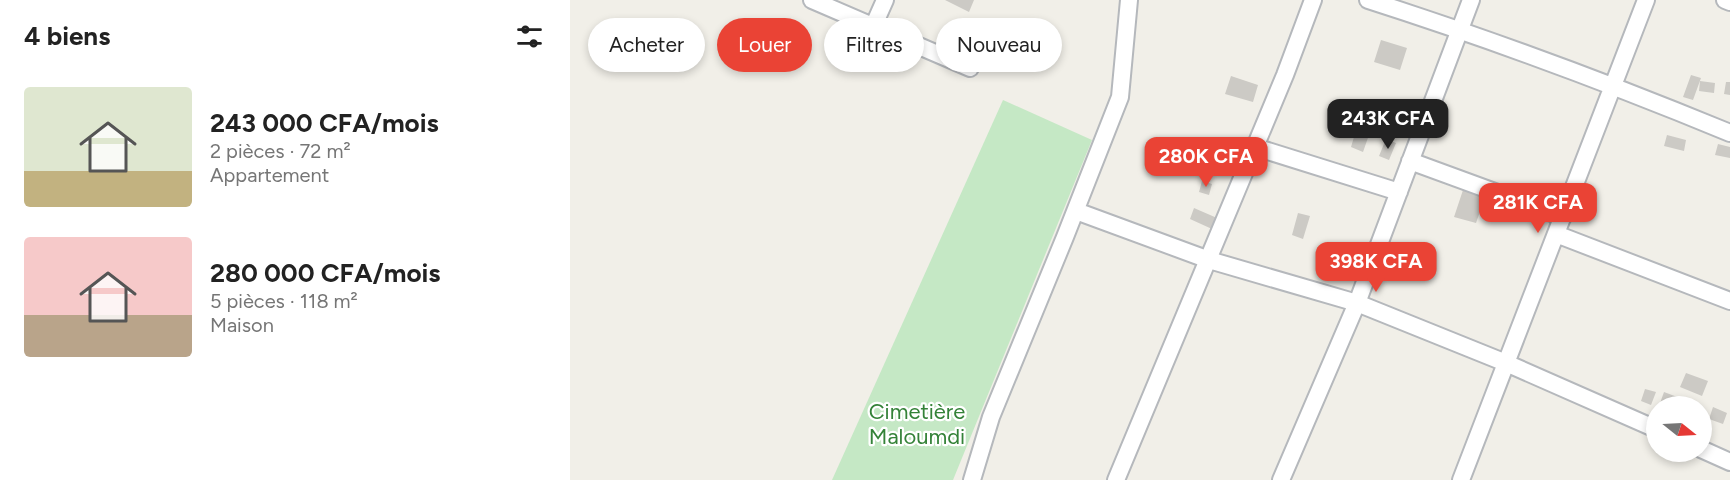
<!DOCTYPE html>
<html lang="fr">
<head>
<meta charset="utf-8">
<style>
	:root { --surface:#fff; --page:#f2f2f2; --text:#222; --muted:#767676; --accent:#ea4335 }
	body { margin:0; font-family:Figtree,sans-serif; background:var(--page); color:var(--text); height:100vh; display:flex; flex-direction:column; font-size:22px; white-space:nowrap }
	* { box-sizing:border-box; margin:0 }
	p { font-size:20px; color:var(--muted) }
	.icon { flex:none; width:33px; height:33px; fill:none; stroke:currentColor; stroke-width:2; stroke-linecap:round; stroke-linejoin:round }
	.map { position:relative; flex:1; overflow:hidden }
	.sheet { display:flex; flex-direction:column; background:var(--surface); width:570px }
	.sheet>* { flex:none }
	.banner { position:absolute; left:18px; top:18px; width:570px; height:54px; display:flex; gap:12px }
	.needle { width:39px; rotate:108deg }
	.tools { position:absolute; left:1076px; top:396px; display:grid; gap:12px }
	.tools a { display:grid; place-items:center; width:66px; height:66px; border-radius:50%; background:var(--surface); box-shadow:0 3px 9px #0003; font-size:30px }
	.price { position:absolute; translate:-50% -51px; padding:0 14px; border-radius:12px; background:var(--accent); color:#fff; font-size:20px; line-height:39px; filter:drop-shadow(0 2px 3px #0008) }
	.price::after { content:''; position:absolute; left:50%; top:36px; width:18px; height:14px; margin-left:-9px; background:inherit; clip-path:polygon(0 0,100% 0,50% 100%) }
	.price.on { background:#222; color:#fff }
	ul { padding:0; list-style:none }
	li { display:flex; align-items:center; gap:18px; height:150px; padding:0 24px }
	li span { display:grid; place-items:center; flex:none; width:168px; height:120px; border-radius:6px; color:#555 }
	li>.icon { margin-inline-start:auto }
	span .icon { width:72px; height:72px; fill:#fffc; stroke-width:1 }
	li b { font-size:26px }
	h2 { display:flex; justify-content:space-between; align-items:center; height:72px; padding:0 24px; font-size:26px }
	.chip { padding:0 21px; border-radius:27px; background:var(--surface); box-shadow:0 3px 9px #0003; font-size:21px; line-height:54px }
	.chip.on { background:var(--accent); color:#fff }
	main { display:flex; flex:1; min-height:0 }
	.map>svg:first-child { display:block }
</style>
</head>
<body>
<main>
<section class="sheet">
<h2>4 biens<svg class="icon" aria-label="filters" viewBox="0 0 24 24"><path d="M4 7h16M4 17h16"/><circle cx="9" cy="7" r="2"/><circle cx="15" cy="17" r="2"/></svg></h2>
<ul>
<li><span style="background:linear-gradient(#dfe7d0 70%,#c2b280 0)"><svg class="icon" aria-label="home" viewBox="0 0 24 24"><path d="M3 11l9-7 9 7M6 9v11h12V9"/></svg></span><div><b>243 000 CFA/mois</b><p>2 pièces · 72 m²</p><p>Appartement</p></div></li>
<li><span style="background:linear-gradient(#f6c9c9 65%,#b9a48a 0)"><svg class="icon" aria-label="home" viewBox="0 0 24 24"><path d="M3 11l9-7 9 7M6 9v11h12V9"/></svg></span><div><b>280 000 CFA/mois</b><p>5 pièces · 118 m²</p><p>Maison</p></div></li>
</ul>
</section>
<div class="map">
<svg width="1160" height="480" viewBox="0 0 1160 480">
	<rect width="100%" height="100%" fill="#f1efe8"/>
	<path fill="#c5e8c5" d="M433,100L522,140L383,480H262Z"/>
	<path fill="#cccac5" d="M375,0H404L399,12Z
		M811,40L837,48L830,70L804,62Z
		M1121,75L1131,78L1123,100L1113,97Z
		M661,76L688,85L683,102L655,94Z
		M1130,81L1145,83L1144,93L1129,91Z
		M1156,82H1160V95L1154,94Z
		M787,127L800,132L793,152L781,147Z
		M1097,135L1116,140L1114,151L1094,146Z
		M816,139L826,143L819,160L809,156Z
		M1148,144L1160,147V158L1145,155Z
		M632,181L642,184L639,195L629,192Z
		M893,190L915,197L906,223L884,217Z
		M624,208L647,218L642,229L620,219Z
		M728,213L740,216L733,239L722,235Z
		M1116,373L1138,381L1132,396L1110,387Z
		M1075,389L1086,392L1081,405L1071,401Z
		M1094,392L1110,398L1107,406H1089Z
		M1143,407L1157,413L1153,424L1139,419Z"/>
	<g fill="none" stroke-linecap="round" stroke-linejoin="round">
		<defs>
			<path id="minor" d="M242,0L400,68
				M798,0C920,39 1041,84 1160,133
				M1155,0L1160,2
				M303,27L315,0
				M685,147L829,192
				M840,161L993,217
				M506,211L639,260L787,303L936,363L1086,429
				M986,234L1160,301
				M1131,449L1160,462
				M402,480L421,417L495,237L550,97L559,0
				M546,480L715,75L743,0
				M711,480L787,303L901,0
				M891,480L1076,0"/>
		</defs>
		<use href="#minor" stroke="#b5b8bc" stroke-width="20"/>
		<use href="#minor" stroke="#fff" stroke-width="16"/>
	</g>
	<g text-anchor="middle" stroke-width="4.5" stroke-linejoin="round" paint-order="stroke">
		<g font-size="22" fill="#348238" stroke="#fff">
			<text x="347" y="419">Cimetière<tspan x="347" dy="25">Maloumdi</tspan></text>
		</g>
	</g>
</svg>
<div class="tools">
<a><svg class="needle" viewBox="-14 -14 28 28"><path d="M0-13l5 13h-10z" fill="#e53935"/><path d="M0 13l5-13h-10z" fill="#767676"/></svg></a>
</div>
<b class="price on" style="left:818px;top:150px">243K CFA</b>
<b class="price" style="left:636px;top:188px">280K CFA</b>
<b class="price" style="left:968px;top:234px">281K CFA</b>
<b class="price" style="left:806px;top:293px">398K CFA</b>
<div class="banner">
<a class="chip">Acheter</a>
<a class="chip on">Louer</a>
<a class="chip">Filtres</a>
<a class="chip">Nouveau</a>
</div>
</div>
</main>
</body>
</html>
